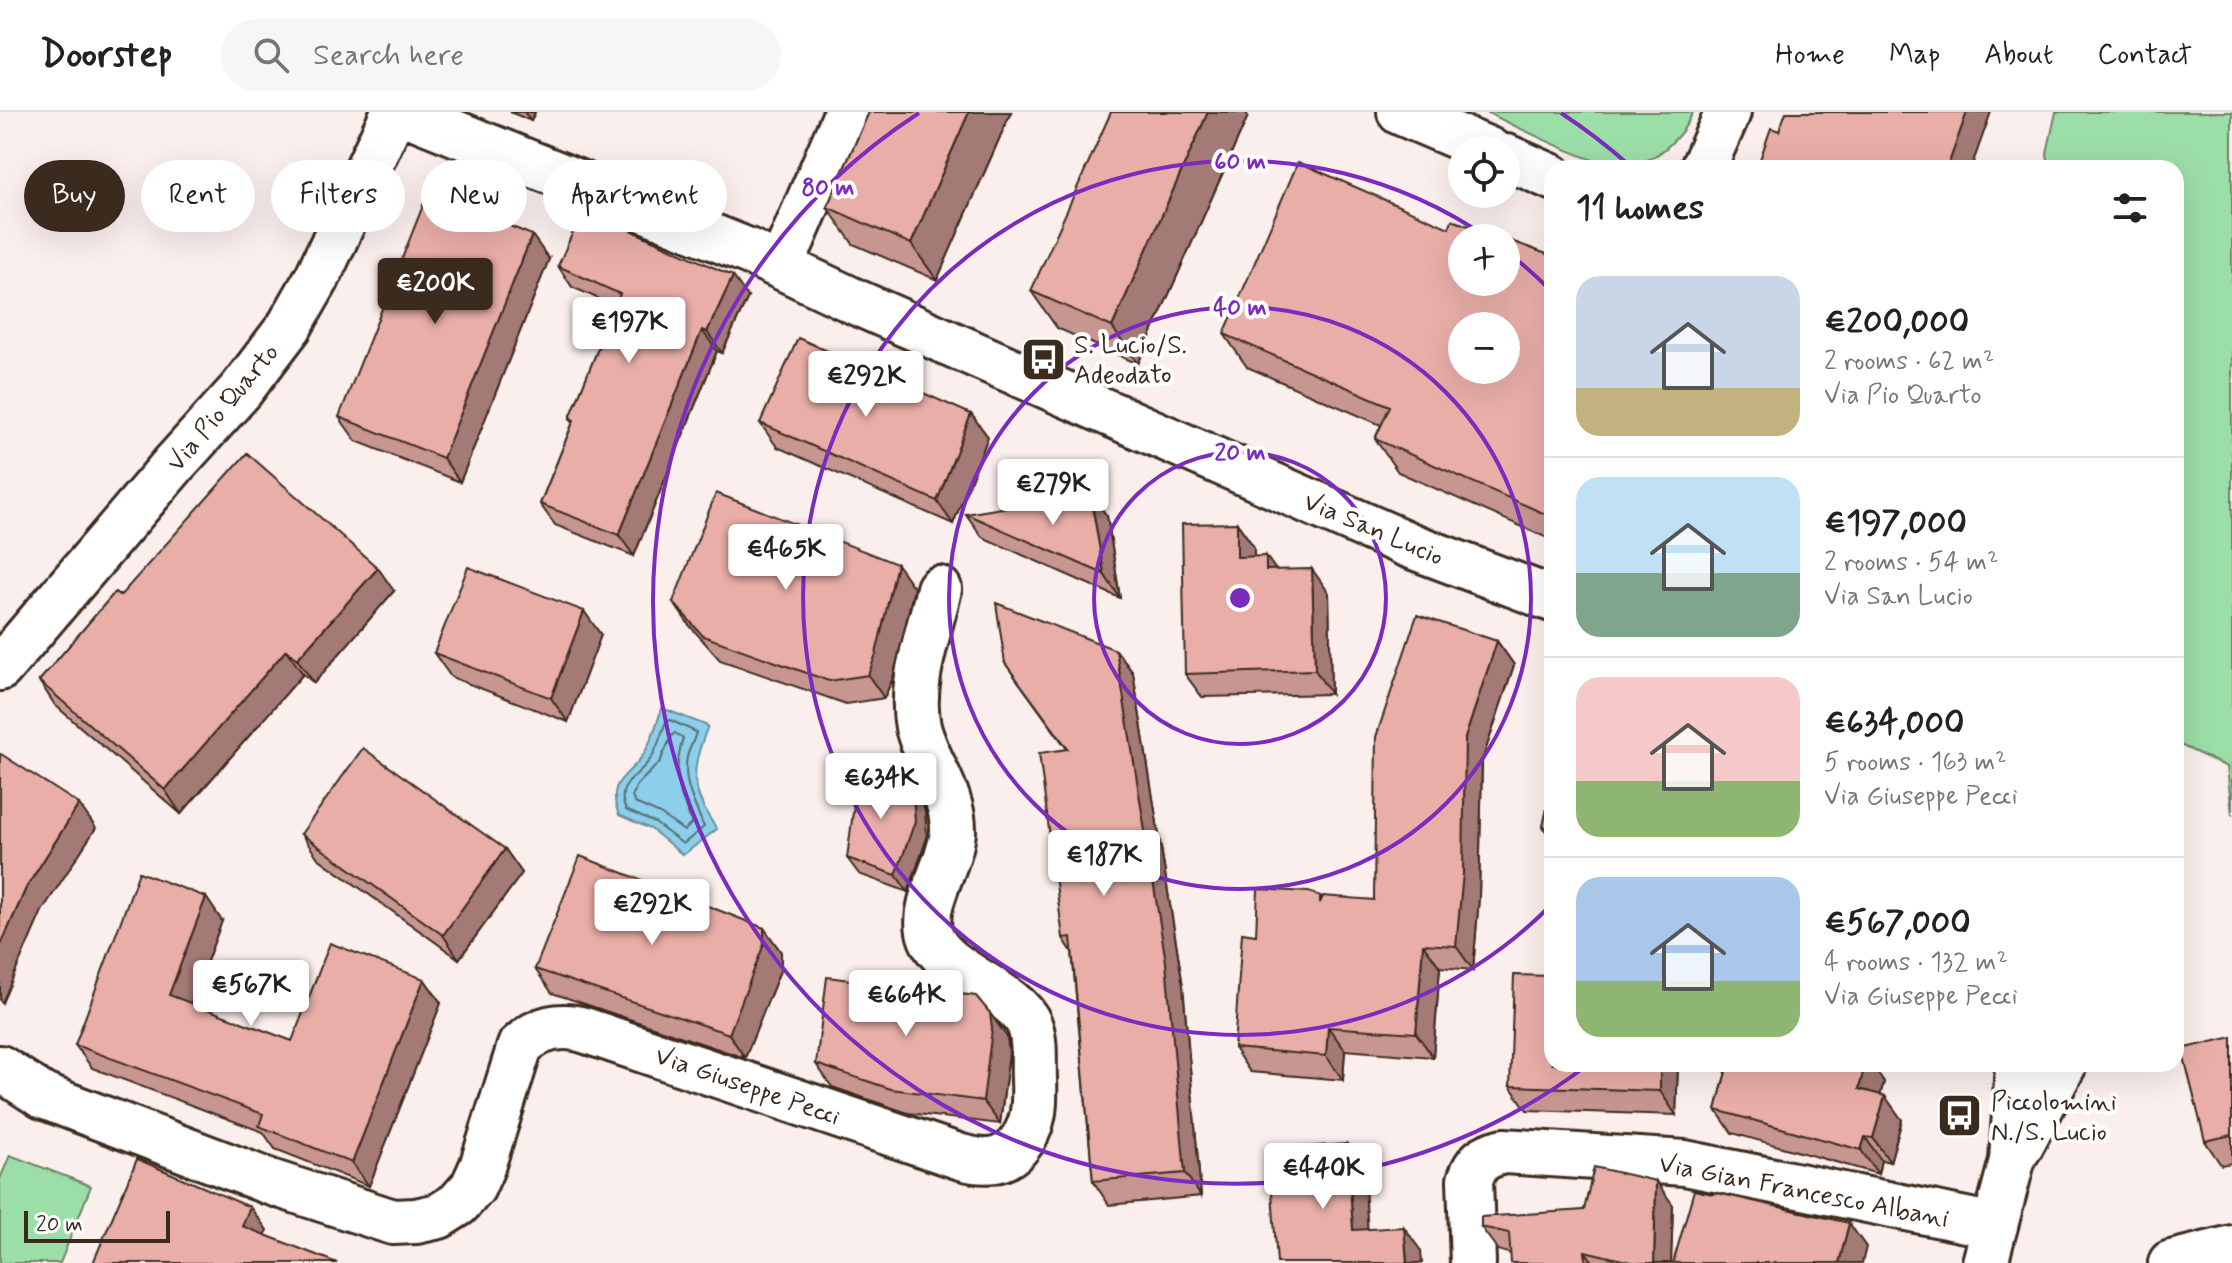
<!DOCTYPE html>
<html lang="en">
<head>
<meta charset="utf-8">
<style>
	:root { --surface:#fff; --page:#f6f6f6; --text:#222; --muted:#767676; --line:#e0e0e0; --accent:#3b2a1e }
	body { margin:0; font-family:Mynerve,sans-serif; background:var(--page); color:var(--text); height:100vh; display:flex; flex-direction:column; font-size:30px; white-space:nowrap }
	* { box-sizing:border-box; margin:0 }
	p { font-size:26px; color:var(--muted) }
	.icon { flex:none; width:44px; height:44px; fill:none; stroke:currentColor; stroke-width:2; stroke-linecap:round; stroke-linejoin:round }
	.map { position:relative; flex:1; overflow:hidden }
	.drawer { position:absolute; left:1544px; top:48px; width:640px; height:912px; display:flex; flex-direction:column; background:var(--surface); border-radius:24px; box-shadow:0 8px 32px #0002 }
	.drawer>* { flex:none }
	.guide { position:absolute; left:24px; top:48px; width:760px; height:72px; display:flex; gap:16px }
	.buttons { position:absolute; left:1448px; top:24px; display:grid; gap:16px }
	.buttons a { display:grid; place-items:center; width:72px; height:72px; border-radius:50%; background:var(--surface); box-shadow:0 8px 32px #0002; font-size:40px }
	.scale { position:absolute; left:24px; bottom:20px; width:146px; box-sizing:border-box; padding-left:8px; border:4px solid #3b2a1e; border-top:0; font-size:22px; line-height:28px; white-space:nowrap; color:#3b2a1e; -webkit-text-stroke:6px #fff; paint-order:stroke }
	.price { position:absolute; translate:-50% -68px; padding:0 18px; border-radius:8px; background:#fff; color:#222; font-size:26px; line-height:52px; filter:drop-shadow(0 2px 4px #0008) }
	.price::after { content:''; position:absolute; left:50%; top:48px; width:24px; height:18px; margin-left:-12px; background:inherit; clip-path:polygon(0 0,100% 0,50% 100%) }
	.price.current { background:var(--accent); color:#fff }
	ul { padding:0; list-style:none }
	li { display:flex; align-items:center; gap:24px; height:200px; padding:0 32px }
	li+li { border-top:2px solid var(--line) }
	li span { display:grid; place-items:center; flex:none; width:224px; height:160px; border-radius:24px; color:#555 }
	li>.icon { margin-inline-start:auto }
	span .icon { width:96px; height:96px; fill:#fffc; stroke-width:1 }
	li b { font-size:34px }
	h2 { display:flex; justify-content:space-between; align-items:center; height:96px; padding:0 32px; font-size:34px }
	.chip { padding:0 28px; border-radius:36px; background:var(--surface); box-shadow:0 8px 32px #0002; font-size:28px; line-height:72px }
	.chip.current { background:var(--accent); color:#fff }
	header { display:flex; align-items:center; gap:48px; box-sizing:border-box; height:112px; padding:0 40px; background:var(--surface); border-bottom:2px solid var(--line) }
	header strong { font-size:38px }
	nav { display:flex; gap:44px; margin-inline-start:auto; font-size:28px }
	.search { width:560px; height:72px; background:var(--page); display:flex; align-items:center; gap:20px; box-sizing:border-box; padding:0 28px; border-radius:44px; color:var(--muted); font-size:30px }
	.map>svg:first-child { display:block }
</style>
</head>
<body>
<header>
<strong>Doorstep</strong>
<div class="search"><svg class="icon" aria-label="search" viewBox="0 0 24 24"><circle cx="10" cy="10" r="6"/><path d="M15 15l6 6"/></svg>Search here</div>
<nav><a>Home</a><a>Map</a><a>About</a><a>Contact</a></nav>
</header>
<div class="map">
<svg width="2232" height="1151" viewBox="0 0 2232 1151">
	<rect width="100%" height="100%" fill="#fbefee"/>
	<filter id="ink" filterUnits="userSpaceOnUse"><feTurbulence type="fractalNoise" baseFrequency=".0125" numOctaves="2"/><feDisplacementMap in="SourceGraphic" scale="16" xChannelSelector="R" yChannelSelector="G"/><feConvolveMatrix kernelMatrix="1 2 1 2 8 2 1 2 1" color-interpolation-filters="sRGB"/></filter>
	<g filter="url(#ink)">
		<path fill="#9cdea8" stroke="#6c8463" stroke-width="2" d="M1486,0H1693C1682,26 1654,53 1623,54C1596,56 1514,13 1486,0Z
			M2056,0H2232V703L2227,655L2176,631V56H2049L2047,41Z
			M10,1043L91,1074L60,1151H0V1067Z"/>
		<path fill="#8bcfec" stroke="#6b8d9a" stroke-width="2" d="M662,596L708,614C691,657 688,677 717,717L683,743L651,717L619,703C604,665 633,664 646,638C653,625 657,610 662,596Z"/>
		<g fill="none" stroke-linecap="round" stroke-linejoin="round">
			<path stroke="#5b6c70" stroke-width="2" d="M670,608L696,620C694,629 689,637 687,645C682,670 695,693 704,715L683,732L655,711L626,698C613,672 640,664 651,646C658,635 661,622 666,610Z
				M675,621L683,626C673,660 677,678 692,711L684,719L660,702L635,691L632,685L637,673L660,650L672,623Z"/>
			<defs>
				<path id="street" d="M403,0L748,139L858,191L1409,433L1552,487
					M1400,0L1489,38
					M1506,45L1552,65
					M1703,56L1728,0
					M781,154L847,0
					M0,556L174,352L241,278L289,215L317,166L394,0
					M0,956L43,984L270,1070L393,1110L416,1109L439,1104L458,1092L473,1075L482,1055L520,934C538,916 560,911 584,918L961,1045C982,1051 1002,1052 1017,1035C1035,1015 1035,991 1034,967C1033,950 1036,928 1029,912C1015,878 936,858 929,819C923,788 951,750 953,719C954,683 926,649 918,615C909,570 929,521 939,477
					M2019,1036L2064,952
					M1473,1151L1470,1068C1476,1049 1484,1044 1504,1039L1685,1051L1995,1114
					M1985,1151L2012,1049L2018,952
					M2171,1151L2232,1136"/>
			</defs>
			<use href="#street" stroke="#3b2a1e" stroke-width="50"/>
			<use href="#street" stroke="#fff" stroke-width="44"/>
		</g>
		<path fill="#c89690" stroke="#3b2a1e" stroke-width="2" d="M510,0H535L531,9Z
			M869,0H1011L937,168L853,132L827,95Z
			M1248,4L1138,252L1057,216L1031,179Z
			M1449,116L1552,144V428L1398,360L1375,327L1381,313L1247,255L1224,222Z
			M549,147L460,370L356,329L339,305Z
			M558,154L748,185L722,241L717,239L634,444L555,413L540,392L573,310L570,306L615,194L572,175Z
			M971,302L988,325L953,412L777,335L760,311Z
			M966,402L1107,404L1120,486L982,425Z
			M1237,411L1254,435V445L1276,458L1329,481L1331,582L1202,585L1185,562Z
			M914,476L893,566L884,586L846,592L720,548L689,513L673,490Z
			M394,479L314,571L303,562L181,702L55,593L39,569L120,484Z
			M601,523L568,610L451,565L434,541Z
			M1497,529L1514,553L1482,649L1479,785L1473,858L1440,855L1433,945L1345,938L1343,968L1250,960L1234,936L1256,823L1320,784L1322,786L1374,788Z
			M1116,538L1133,561L1183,874L1201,1084L1109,1093L1093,1069L1072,840L1063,826L1067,637L1005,551Z
			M1552,674V728L1543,715Z
			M921,689L925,699L927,726L908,780L859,762L847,746Z
			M301,722L505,737L522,761L459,847L318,746Z
			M222,809L191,892L292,929L424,867L441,891L369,1074L275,1037L263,1020L92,956L75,933Z
			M764,816L781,840V856L745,946L552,881L535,857Z
			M1007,925L1009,941L1000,1012L908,1001L832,975L816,952Z
			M2232,925V1051L2221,1053L2205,1029Z
			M1678,952L1676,1003L1527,998L1510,974Z
			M1728,952H1878L1876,959L1884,970L1880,983L1902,1008L1890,1050L1881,1048L1878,1062L1732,1021L1716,998Z
			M1673,1093L1671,1151H1510H1511V1142L1498,1138L1481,1115L1584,1098Z"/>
		<path fill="#a37a76" stroke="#3b2a1e" stroke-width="2" d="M524,0H535L531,9Z
			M969,0H1011L937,168L911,132Z
			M1208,0H1245L1248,4L1138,252L1112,215Z
			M1967,0H1991L1971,56H1947Z
			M532,123L549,147L460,370L443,346Z
			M733,164L748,185L722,241L707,220Z
			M702,218L717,239L634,444L619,423Z
			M971,302L988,325L953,412L937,389Z
			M1090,381L1107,404L1120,486L1104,462Z
			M1237,411L1254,435V469L1237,445Z
			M1266,444L1283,468L1266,458Z
			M897,452L914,476L893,566L884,586L868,563Z
			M378,456L394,479L314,571L297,547Z
			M1312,457L1329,481L1331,582L1315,558Z
			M584,499L601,523L568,610L551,586Z
			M1497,529L1514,553L1482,649L1479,785L1473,858L1456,834L1465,626Z
			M286,538L303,562L181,702L165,678Z
			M1116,538L1133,561L1183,874L1201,1084L1185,1061Z
			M910,672L921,689L925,699L927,726L908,780L896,763Z
			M79,692L96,716L42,799L2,891L0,888V835L26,776Z
			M505,737L522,761L459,847L443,823Z
			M206,785L222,809L185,907L169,883Z
			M764,816L781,840V856L745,946L729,922Z
			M1423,832L1440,855L1433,945L1416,921Z
			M424,867L441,891L369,1074L352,1051Z
			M990,901L1007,925L1009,941L1000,1012L983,989Z
			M1328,915L1345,938L1343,968L1326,944Z
			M1660,952H1678L1676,1003L1660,979Z
			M1863,952H1878L1876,959L1884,970L1875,1001L1859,977Z
			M1885,984L1902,1008L1890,1050L1873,1026Z
			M1865,1025L1881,1048L1878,1062L1861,1038Z
			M1347,1032L1364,1055L1369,1142L1353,1118Z
			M1656,1069L1673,1093L1671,1151H1654Z
			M250,1095L267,1118L259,1137L242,1114Z
			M1849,1111L1866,1135L1862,1151H1839Z
			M1404,1115L1421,1139L1422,1151H1407Z
			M1585,1139L1594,1151H1586Z"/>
		<path fill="#e9aea8" stroke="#3b2a1e" stroke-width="2" fill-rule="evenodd" d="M869,0H969L911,132L827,95Z
			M1111,0H1208L1112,215L1031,179Z
			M1786,0H1967L1947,56H1757L1771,16L1779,19Z
			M1298,50L1449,116L1452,108L1503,126H1462V170H1506V127L1552,144V405L1375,327L1390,294L1224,222ZM1462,214H1506V258H1462Z
			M428,81L532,123L443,346L339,305Z
			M583,97L733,164L707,220L702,218L619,423L540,392L574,308L570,306L620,182L558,154Z
			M798,226L971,302L937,389L760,311Z
			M247,341L378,456L297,547L286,538L165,678L39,569L115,480L120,484Z
			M716,381L897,452L876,542L868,563L829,569L703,524L673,490Z
			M1090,381L1104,462L966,402Z
			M1237,411V445L1266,444V458L1312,457L1315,558L1185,562L1182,412Z
			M468,455L584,499L551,586L434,541Z
			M996,491L1116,538L1166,850L1185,1061L1093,1069L1071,825L1063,826L1039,641L1068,637L1005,551Z
			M1417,503L1497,529L1465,626L1463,761L1456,834L1423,832L1416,921L1328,915L1326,944L1234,936L1242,821L1256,823L1258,777L1309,780L1320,784V791L1323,784L1374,788L1376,625Z
			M363,636L505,737L443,823L301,722Z
			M1,642L79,692L26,776L0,835V644Z
			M859,654L910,672L913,682L915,709L896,763L847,746Z
			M1552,674V717L1543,715Z
			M580,744L764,816V832L729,922L535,857Z
			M139,760L206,785L169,883L292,929L330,831L424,867L352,1051L259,1014L263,1002L75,933Z
			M1514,863L1552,864V952H1660V979L1510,974Z
			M827,865L976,884L990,901L992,917L983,989L891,977L816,952Z
			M2232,925V1023L2205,1029L2182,937Z
			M1728,952H1865L1859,977L1885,984L1873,1026L1865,1025L1861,1038L1716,998Z
			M1347,1032L1353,1118L1404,1115L1407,1151H1277L1269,1037Z
			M137,1047L250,1095L242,1114L337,1151H93Z
			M1594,1055L1656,1069L1654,1151H1635L1585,1139L1586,1151H1510H1511L1509,1121L1481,1115V1105L1584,1098Z
			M1694,1078L1713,1082V1080L1849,1111L1839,1151H1673Z"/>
	</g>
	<g fill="none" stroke="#7b2cbf" stroke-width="4">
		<circle cx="1240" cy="486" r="146"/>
		<circle cx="1240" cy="486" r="291"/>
		<path d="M1552 792A437 437 0 1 1 1488 126M1506 139A437 437 0 0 1 1552 180"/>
		<path d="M1586 954A582 582 0 1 1 919 1M1561 1A582 582 0 0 1 1629 53"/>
	</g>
	<defs>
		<symbol id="bus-square" viewBox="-11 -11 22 22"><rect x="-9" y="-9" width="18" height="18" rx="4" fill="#3b2a1e" stroke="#fff"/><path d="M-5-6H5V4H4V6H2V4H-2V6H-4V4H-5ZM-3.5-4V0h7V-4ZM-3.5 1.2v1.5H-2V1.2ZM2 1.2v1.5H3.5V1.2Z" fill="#fff"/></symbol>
	</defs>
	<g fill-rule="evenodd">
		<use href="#bus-square" x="1018" y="222" width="51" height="51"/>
		<use href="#bus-square" x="1934" y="978" width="51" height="51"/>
	</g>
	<g text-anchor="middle" stroke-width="8" stroke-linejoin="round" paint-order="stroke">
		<g font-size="26" fill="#3b2a1e" stroke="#fff" text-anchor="start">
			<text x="1074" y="241">S. Lucio/S.<tspan x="1074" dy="30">Adeodato</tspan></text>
			<text x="1991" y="998">Piccolomini<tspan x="1991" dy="30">N./S. Lucio</tspan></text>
		</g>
		<g font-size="26" fill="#3b2a1e" stroke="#fff">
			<text transform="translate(222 295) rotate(-50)" y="9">Via Pio Quarto</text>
			<text transform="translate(1374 416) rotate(23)" y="9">Via San Lucio</text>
			<text transform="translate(748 973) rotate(19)" y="9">Via Giuseppe Pecci</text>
			<text transform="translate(1804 1078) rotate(11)" y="9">Via Gian Francesco Albani</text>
		</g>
	</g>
	<circle cx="1240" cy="486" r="12" fill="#7b2cbf" stroke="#fff" stroke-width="4"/>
	<g font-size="24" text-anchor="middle" font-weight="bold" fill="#7b2cbf" stroke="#fff" stroke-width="8" stroke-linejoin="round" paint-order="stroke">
		<text x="1240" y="57">60 m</text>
		<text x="828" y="83">80 m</text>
		<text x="1240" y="203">40 m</text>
		<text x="1240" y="348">20 m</text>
	</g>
</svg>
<div class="buttons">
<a><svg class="icon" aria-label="locate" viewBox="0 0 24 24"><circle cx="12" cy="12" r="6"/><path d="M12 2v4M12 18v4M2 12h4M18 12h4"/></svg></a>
<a>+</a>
<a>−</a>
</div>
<div class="scale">20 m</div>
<b class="price current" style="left:435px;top:214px">€200K</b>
<b class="price" style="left:629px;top:253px">€197K</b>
<b class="price" style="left:866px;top:307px">€292K</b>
<b class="price" style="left:1053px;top:415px">€279K</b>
<b class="price" style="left:786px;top:480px">€465K</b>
<b class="price" style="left:881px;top:709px">€634K</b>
<b class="price" style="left:1104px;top:786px">€187K</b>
<b class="price" style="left:652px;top:835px">€292K</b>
<b class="price" style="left:251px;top:916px">€567K</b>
<b class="price" style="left:906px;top:926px">€664K</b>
<b class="price" style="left:1323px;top:1099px">€440K</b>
<div class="guide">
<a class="chip current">Buy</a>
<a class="chip">Rent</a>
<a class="chip">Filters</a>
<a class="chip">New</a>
<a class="chip">Apartment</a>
</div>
<section class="drawer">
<h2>11 homes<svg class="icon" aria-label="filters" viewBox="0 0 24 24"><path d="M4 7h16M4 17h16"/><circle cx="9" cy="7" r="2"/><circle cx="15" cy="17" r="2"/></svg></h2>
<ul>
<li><span style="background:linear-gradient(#c9d6e8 70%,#c2b280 0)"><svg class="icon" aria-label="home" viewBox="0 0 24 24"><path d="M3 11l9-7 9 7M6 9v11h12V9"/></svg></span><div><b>€200,000</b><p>2 rooms · 62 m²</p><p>Via Pio Quarto</p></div></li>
<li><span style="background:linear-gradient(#bfe0f5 60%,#7fa58c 0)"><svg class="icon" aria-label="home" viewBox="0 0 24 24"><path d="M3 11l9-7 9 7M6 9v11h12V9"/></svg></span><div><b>€197,000</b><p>2 rooms · 54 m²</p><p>Via San Lucio</p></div></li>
<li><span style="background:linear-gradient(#f6c9c9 65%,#8fb573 0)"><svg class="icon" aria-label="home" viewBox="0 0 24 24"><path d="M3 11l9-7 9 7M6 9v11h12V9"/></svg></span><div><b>€634,000</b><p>5 rooms · 163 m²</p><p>Via Giuseppe Pecci</p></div></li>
<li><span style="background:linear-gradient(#a9c7e8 65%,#8fb573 0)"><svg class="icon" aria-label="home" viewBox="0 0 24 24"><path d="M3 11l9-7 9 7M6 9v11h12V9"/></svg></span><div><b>€567,000</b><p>4 rooms · 132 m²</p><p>Via Giuseppe Pecci</p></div></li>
</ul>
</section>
</div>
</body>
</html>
